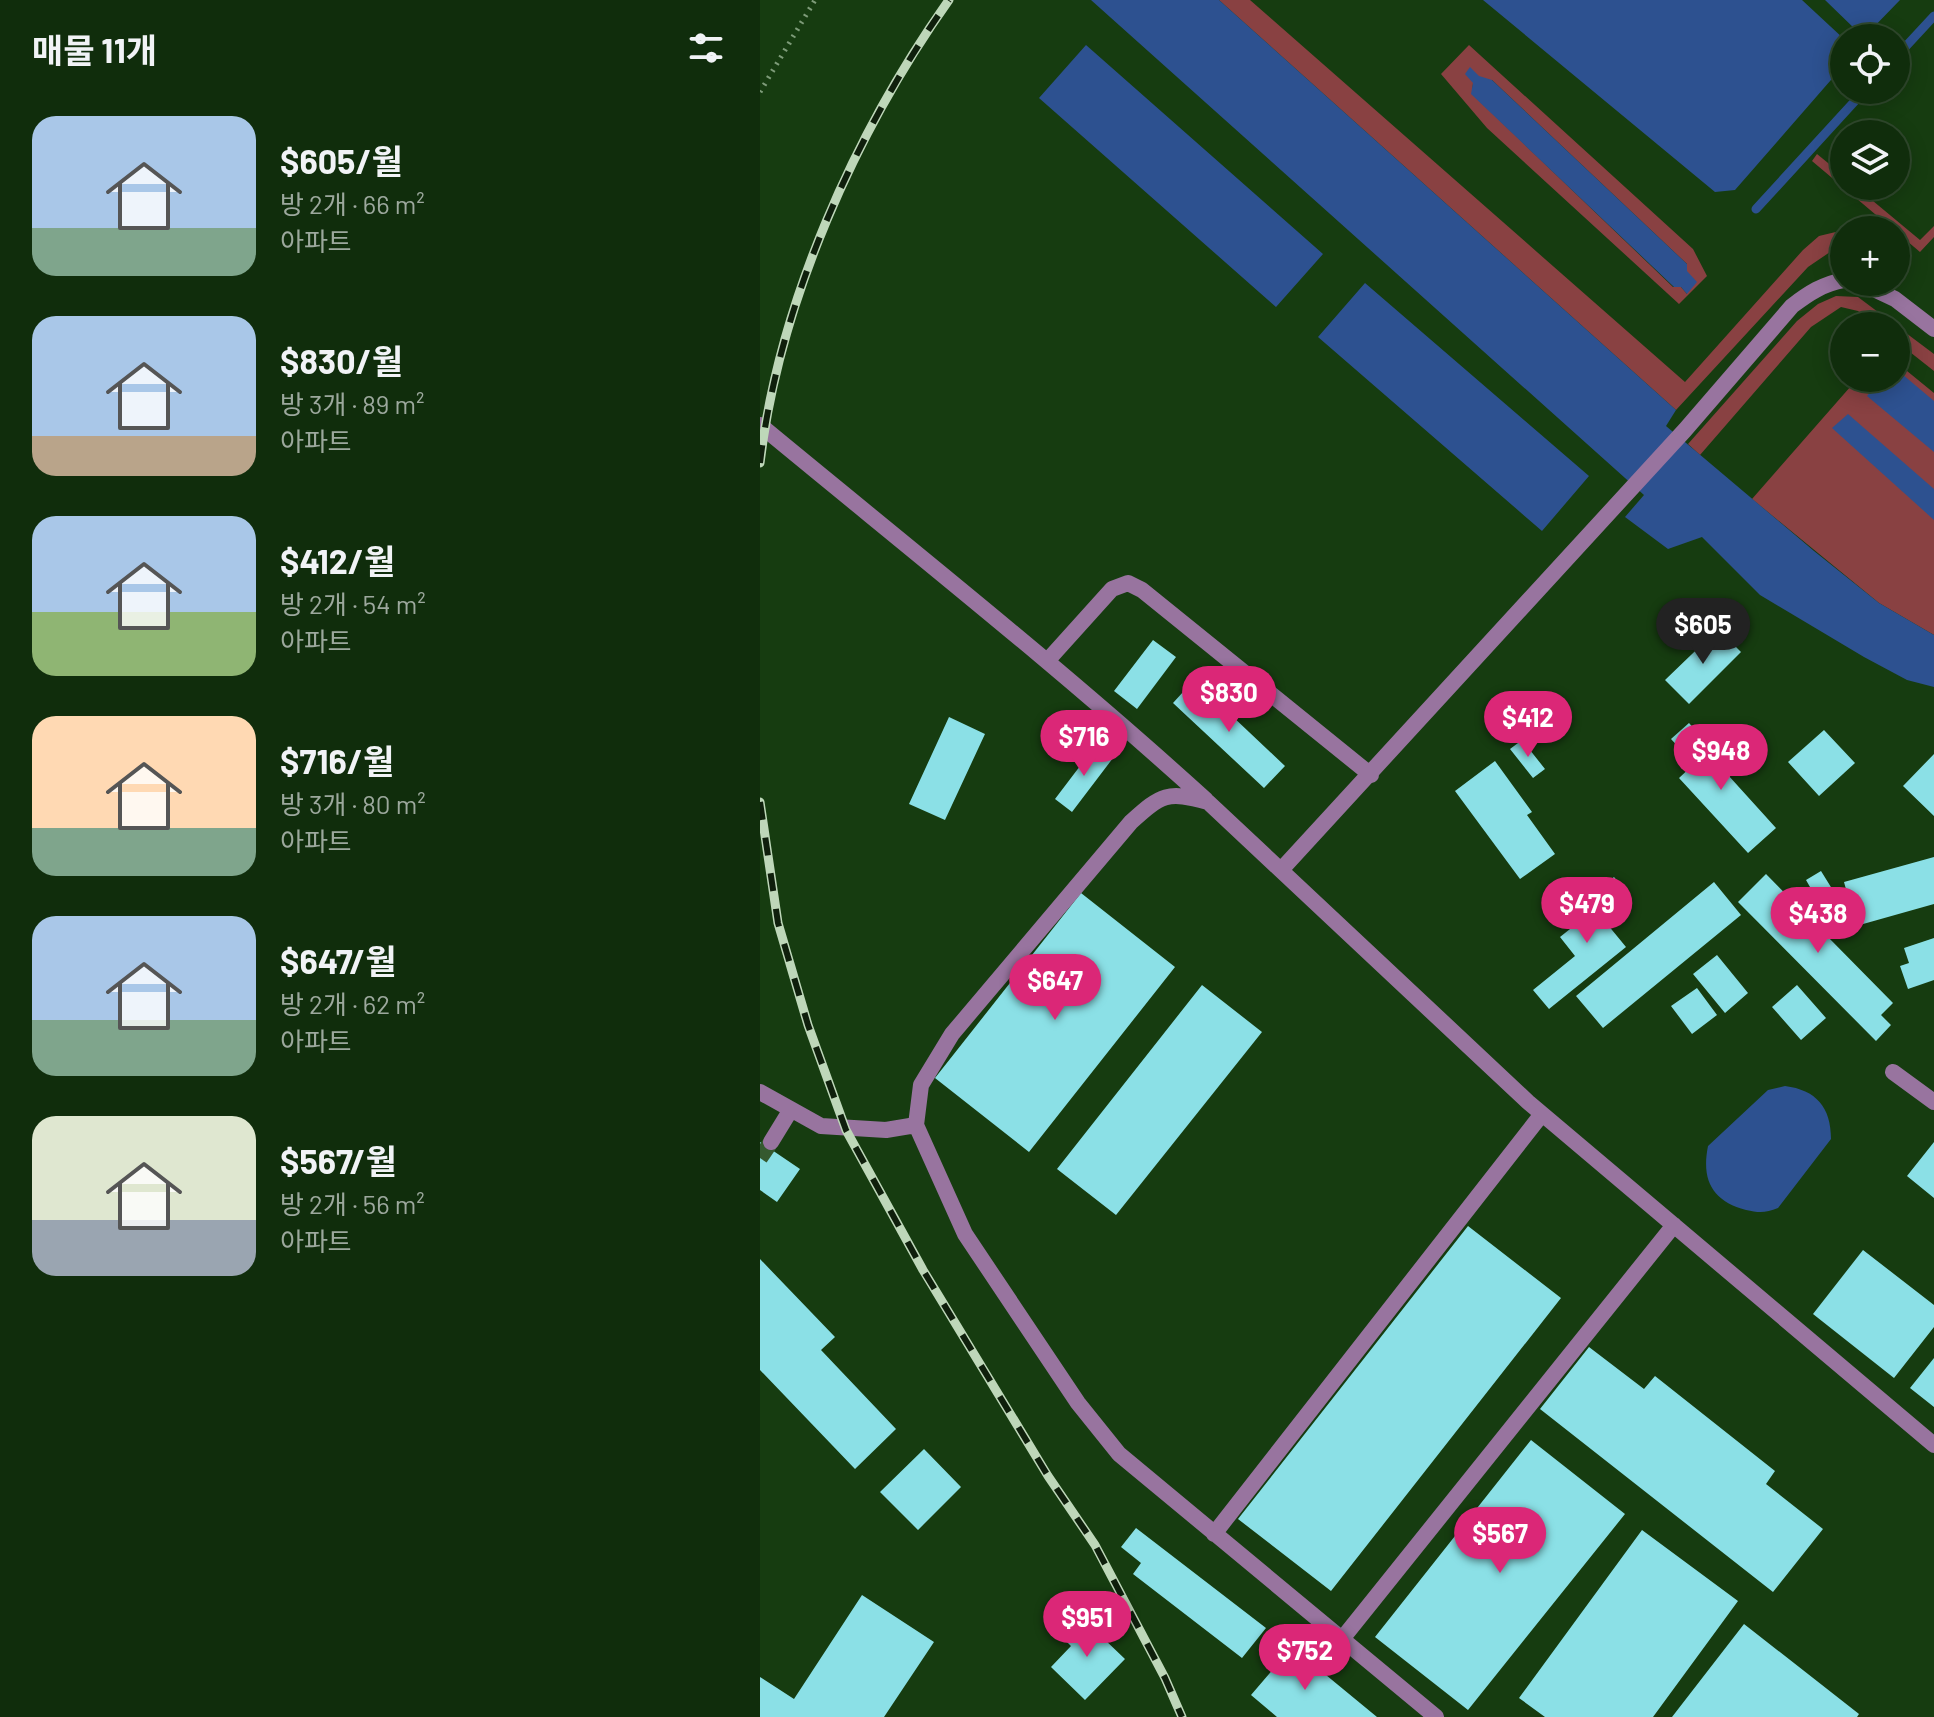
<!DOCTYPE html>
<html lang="ko">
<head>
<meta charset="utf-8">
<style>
	:root { --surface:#102d0c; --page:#1e391a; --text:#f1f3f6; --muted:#9ca89d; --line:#30492d; --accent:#db2777 }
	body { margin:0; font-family:Barlow,"Noto Sans KR",sans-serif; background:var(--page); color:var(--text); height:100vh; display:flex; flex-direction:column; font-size:30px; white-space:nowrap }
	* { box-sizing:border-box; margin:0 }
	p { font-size:26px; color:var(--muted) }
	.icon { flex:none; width:44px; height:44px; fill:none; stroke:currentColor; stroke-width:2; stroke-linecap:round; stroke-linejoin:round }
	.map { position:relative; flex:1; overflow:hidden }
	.drawer { display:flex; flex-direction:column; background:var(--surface); width:760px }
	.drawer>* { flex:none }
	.fabs { position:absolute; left:1070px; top:24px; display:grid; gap:16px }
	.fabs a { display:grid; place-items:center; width:80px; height:80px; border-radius:50%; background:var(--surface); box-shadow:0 4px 20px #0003,0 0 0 2px var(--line); font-size:40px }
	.price { position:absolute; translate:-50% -68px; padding:0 18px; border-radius:28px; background:var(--accent); color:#fff; font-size:26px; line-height:52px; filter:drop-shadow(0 2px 4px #0008) }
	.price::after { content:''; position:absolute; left:50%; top:48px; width:24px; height:18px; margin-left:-12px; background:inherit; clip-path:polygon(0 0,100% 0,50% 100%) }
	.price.selected { background:#222; color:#fff }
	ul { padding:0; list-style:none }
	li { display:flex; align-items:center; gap:24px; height:200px; padding:0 32px }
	li span { display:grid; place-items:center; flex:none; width:224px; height:160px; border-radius:24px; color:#555 }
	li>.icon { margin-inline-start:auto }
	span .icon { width:96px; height:96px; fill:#fffc; stroke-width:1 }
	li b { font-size:34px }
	h2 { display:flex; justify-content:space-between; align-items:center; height:96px; padding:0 32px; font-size:34px }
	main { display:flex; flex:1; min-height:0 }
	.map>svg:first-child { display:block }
</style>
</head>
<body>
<main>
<section class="drawer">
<h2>매물 11개<svg class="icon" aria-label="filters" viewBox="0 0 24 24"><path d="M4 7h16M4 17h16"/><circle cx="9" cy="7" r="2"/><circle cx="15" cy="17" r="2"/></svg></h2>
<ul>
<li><span style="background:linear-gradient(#a9c7e8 70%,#7fa58c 0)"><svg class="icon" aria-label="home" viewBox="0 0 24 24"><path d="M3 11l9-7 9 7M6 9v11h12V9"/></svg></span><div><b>$605/월</b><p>방 2개 · 66 m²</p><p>아파트</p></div></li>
<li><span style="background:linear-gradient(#a9c7e8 75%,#b9a48a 0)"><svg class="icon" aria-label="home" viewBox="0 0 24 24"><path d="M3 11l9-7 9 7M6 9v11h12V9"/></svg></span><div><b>$830/월</b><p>방 3개 · 89 m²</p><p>아파트</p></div></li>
<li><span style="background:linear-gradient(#a9c7e8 60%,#8fb573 0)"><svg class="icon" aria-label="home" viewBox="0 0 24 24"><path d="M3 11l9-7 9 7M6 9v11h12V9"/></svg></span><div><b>$412/월</b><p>방 2개 · 54 m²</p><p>아파트</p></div></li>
<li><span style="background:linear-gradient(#ffd9b3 70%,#7fa58c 0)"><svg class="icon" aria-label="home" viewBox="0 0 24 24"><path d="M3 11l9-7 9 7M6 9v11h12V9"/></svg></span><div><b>$716/월</b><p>방 3개 · 80 m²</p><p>아파트</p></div></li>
<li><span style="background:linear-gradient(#a9c7e8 65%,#7fa58c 0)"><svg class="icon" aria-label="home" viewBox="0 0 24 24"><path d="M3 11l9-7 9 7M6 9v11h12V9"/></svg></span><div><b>$647/월</b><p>방 2개 · 62 m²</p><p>아파트</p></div></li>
<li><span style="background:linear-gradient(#dfe7d0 65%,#9aa5b1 0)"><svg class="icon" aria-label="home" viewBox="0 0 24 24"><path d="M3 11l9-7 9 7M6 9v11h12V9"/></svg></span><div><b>$567/월</b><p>방 2개 · 56 m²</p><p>아파트</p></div></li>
</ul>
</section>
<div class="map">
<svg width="1174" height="1717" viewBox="0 0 1174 1717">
	<rect width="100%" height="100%" fill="#163c10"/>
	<path fill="#894142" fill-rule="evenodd" d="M459,0H490L925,382L1043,250L1059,236L1084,230V248L1070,252L1048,267L916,410Z
		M709,45L933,249L947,276L919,304L727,128L681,74ZM732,80L927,264V294L921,287H913L712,94L713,83Z
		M1057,154L1084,176V186H1095L1160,240L1174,226V237L1160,252L1052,161Z
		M1076,296L1098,297L1174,354V371L1136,341V326H1117L1098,311L1081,307L1051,327L940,455L928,444L1037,321L1058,304Z
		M1136,362L1174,393V635L1119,603L992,499L1098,378H1136Z"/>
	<path fill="#2d5190" d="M331,0H459L916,410L906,426L1054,551L1119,603L1174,635V687L1147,680L1104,657L1000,595L942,537L908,549L865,517L884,495Z
		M723,0H1042L1084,39V65L975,190L955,192Z
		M1065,0H1140L1107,34L1096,30Z
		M326,45L563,254L516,307L279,98Z
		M710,67L719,76L732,80L927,264V271L937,282L927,294L921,287H914L711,94L713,83L705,74Z
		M605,283L829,476L782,531L558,337Z
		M1136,369L1174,401V452L1107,396L1122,378H1136Z
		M1088,414L1174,489V520L1072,428Z
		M1025,1086C1056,1090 1071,1107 1071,1139L1018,1208C1006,1213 999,1213 986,1210C953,1201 941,1181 948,1146L1008,1090Z"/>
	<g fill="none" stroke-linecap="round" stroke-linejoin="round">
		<path stroke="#2d5190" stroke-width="9" d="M1136,57L1174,16
			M996,209L1105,90"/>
	</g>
	<path fill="#8be0e6" d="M958,629L981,652L929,704L905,680Z
		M393,640L416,657L377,709L354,691Z
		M434,680L525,766L504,788L413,703Z
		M189,717L225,734L185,820L149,804Z
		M929,723L953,750L949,754L1016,828L988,853L919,778L934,764L911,739Z
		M1064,730L1095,763L1059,796L1028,762Z
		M762,740L785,769L773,778L750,749Z
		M336,745L353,758L312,812L295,799Z
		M1174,754V816L1143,786Z
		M735,761L772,812L767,815L795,854L760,879L695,791Z
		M1174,857V904L1096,926L1084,882Z
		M1061,871L1074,892L1058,901L1046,880Z
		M1006,874L1133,1003L1121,1015L1131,1025L1116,1041L978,902Z
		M854,877L870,897L843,919L866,947L789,1009L773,990L815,956L800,937L835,909L827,899Z
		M954,882L981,915L843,1028L816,996Z
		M321,893L415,967L269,1152L175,1078Z
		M1174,938V980L1148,989L1140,966L1149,963L1144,948Z
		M957,955L988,993L965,1013L933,974Z
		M442,985L502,1032L356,1215L297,1169Z
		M1037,985L1066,1018L1041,1040L1012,1007Z
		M937,988L957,1015L932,1034L911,1006Z
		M0,1142L40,1169L17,1202L0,1190Z
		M1174,1142V1198L1147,1176Z
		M708,1226L801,1298L571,1591L478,1519Z
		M1103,1250L1174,1305V1327L1134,1378L1053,1314Z
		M0,1259L75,1337L61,1350L136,1429L95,1469L0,1370Z
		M829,1347L884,1389L895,1376L1015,1471L1006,1484L1063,1529L1013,1592L780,1409Z
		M1174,1358V1407L1150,1388Z
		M771,1440L865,1514L708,1710L615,1637Z
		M164,1449L201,1487L158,1530L120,1492Z
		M376,1528L506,1628L482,1658L373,1574L381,1563L361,1547Z
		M882,1530L978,1601L893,1717H785L759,1698Z
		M102,1595L174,1642L124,1717H0V1677L34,1699Z
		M321,1617L365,1659L325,1700L291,1667L311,1646L302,1637Z
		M984,1624L1099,1714L1097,1717H912Z
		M532,1647L617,1717H517L491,1695Z"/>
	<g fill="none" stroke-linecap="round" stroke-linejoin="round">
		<path stroke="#35592f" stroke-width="16" stroke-dasharray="16 8" stroke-linecap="butt" d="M0,1158L11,1142"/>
		<path stroke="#7d9b78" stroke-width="5" stroke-dasharray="2 6" stroke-linecap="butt" d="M0,92L55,0"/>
		<path stroke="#98749f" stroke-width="16" d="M1099,282L1135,299L1174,329
			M0,425C150,549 302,669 446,800
			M288,660L352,589L368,583L382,590L611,775
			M521,870L925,430L1032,306C1049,293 1063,284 1084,280
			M1133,1072L1174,1102
			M0,1092L61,1126L126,1130L156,1125
			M11,1142L30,1111
			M454,1534L782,1114
			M582,1639L914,1225
			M676,1717L359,1454L318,1403L205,1234L156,1125L161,1085L192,1034L371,822C402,794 407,791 448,802L768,1102L1174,1445"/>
		<defs>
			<path id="rail" d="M0,463C19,302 96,131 189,0
				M0,802L18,923L48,1025L86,1130L163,1270L288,1476L335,1545L405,1678L422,1717"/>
		</defs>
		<use href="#rail" stroke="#bed7b9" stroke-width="9"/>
		<use href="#rail" stroke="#0f1f0c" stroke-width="6" stroke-dasharray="18" stroke-linecap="butt"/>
	</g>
</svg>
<div class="fabs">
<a><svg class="icon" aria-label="locate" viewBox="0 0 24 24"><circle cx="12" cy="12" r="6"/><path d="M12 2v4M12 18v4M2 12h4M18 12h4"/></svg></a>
<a><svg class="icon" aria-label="layers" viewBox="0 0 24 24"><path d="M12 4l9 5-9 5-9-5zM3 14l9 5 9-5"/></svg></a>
<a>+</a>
<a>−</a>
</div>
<b class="price selected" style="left:943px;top:666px">$605</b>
<b class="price" style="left:469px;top:734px">$830</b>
<b class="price" style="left:768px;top:759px">$412</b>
<b class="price" style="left:324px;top:778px">$716</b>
<b class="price" style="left:961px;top:792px">$948</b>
<b class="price" style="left:827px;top:945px">$479</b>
<b class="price" style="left:1058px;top:955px">$438</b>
<b class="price" style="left:295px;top:1022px">$647</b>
<b class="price" style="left:740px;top:1575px">$567</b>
<b class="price" style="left:327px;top:1659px">$951</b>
<b class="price" style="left:545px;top:1692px">$752</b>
</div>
</main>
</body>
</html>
